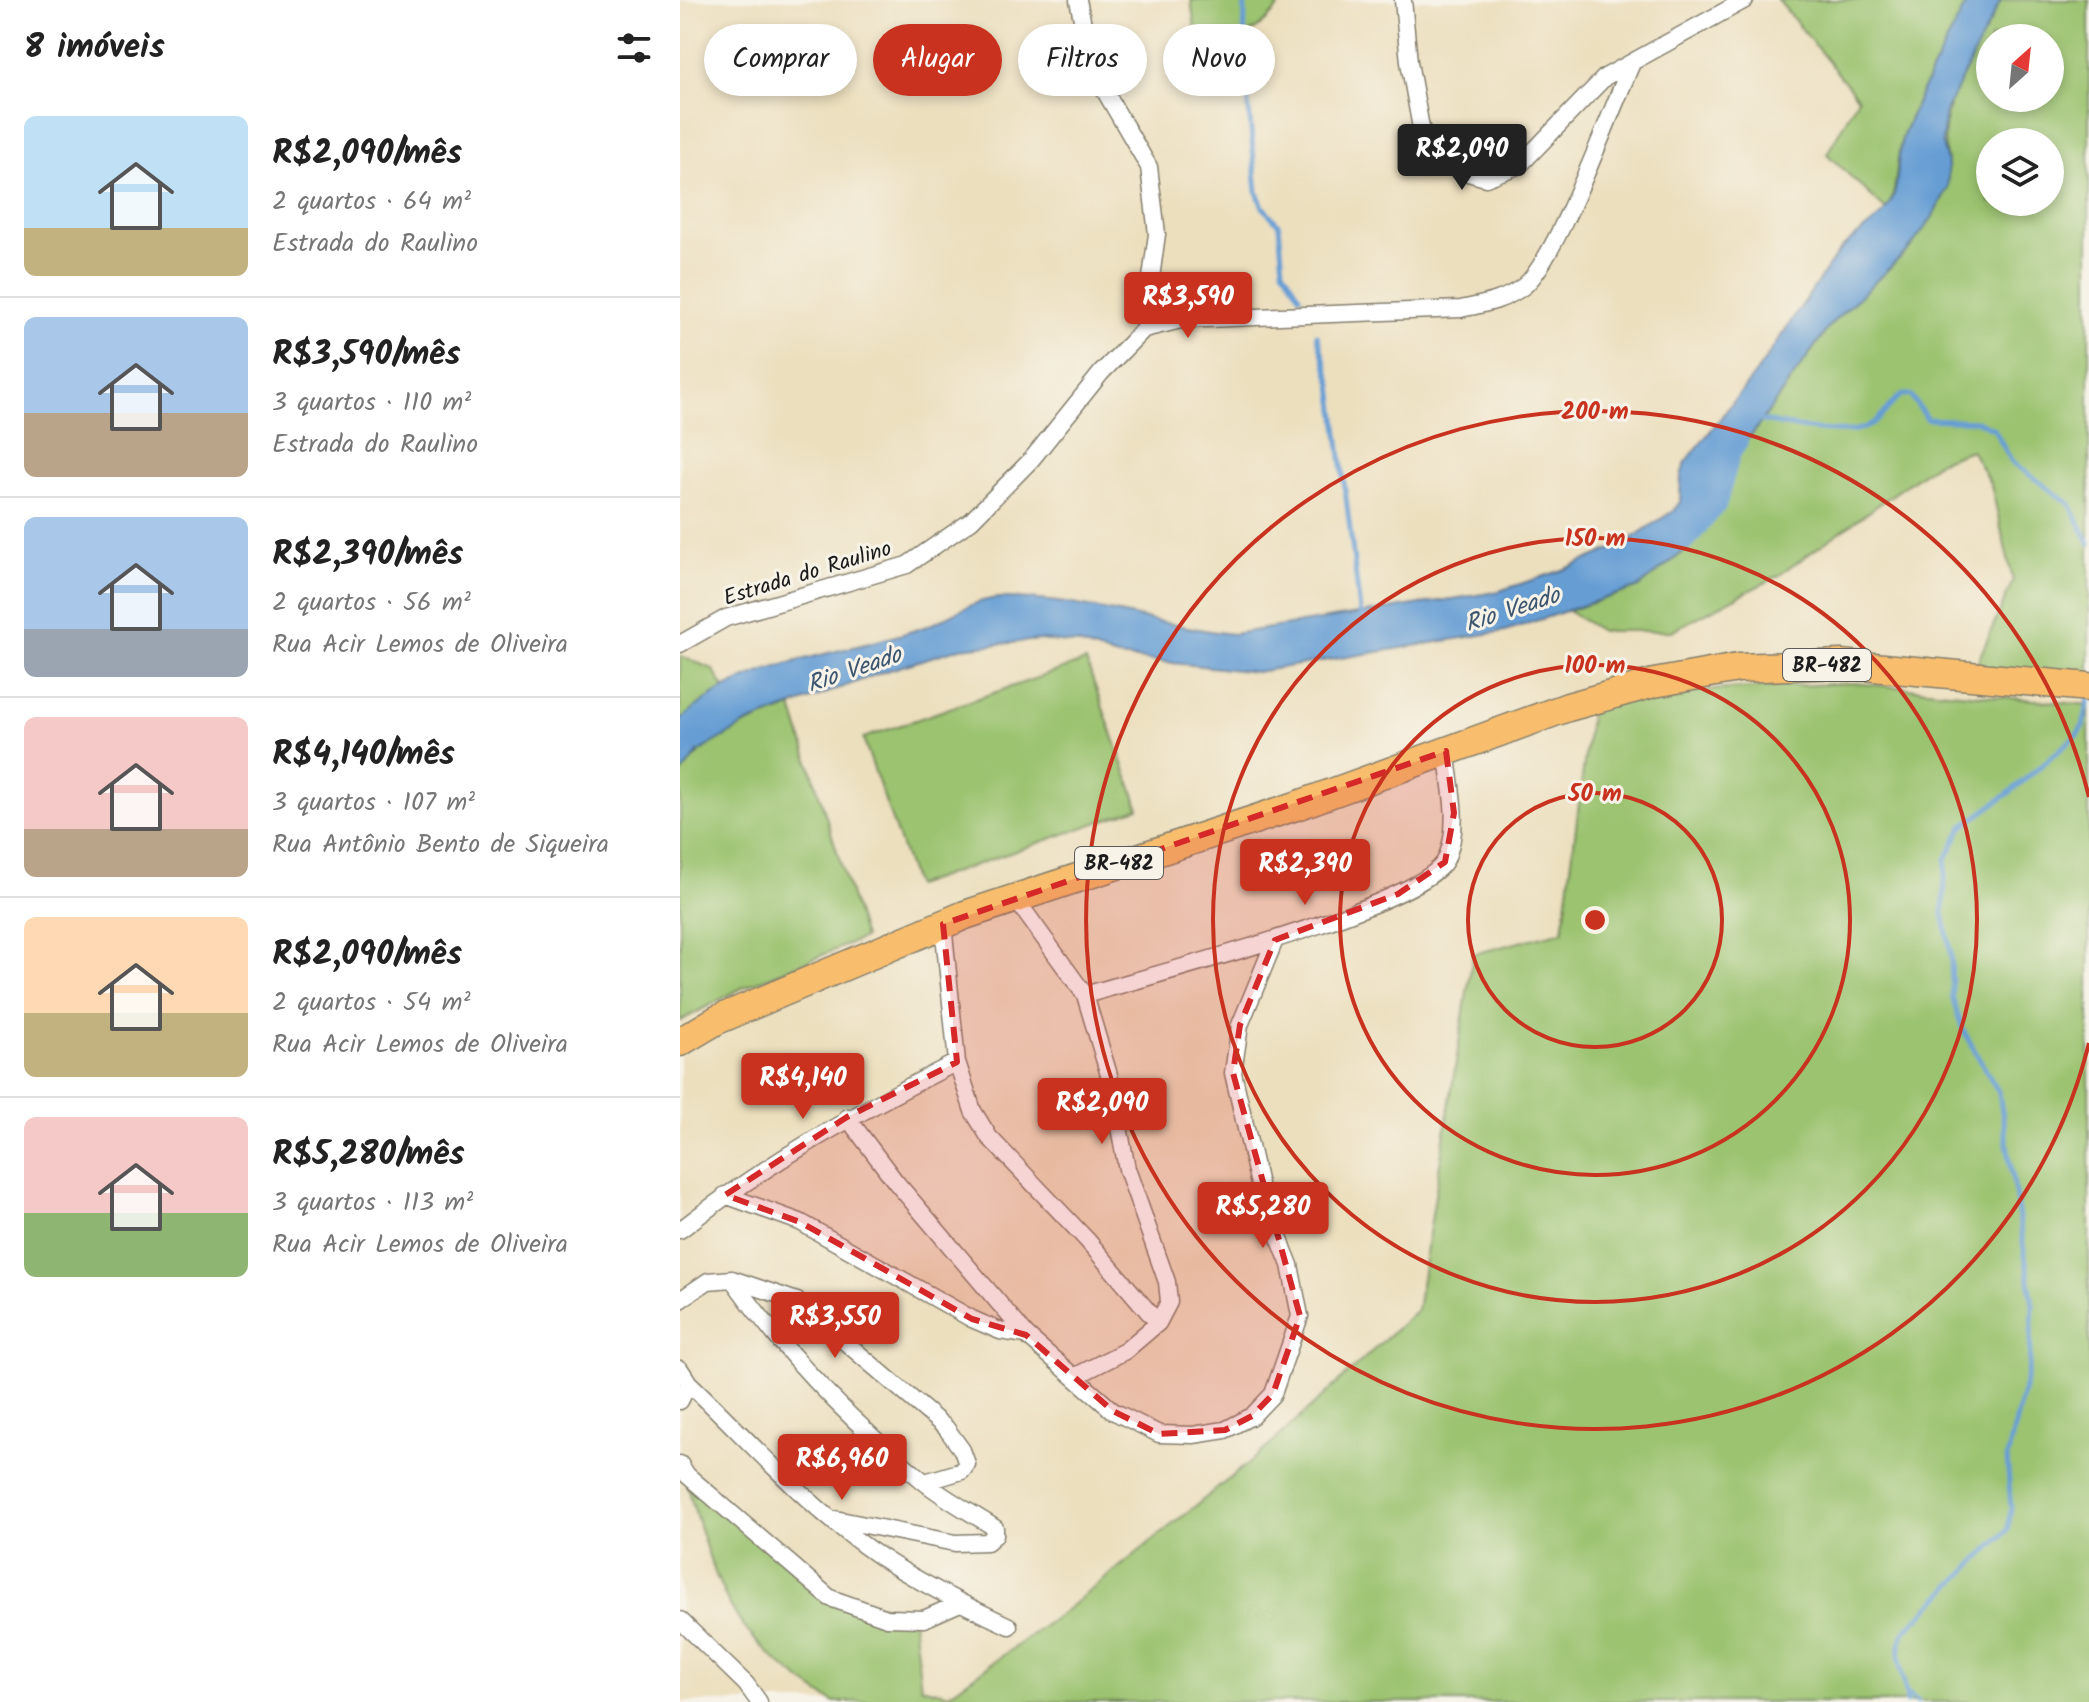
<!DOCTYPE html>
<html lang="pt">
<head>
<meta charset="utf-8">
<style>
	:root { --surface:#fff; --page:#f6f6f6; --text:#222; --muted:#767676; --line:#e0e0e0; --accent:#c8321e }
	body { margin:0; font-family:Kalam,sans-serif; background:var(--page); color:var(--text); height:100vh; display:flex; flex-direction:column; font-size:30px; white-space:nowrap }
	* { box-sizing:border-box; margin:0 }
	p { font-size:26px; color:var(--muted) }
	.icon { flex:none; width:44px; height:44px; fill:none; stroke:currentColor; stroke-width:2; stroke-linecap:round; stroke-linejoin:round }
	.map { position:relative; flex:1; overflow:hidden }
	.side { display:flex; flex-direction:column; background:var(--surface); width:680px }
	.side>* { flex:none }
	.hud { position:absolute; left:24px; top:24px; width:760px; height:72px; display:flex; gap:16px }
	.needle { width:52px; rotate:27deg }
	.tools { position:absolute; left:1296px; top:24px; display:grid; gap:16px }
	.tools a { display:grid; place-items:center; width:88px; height:88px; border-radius:50%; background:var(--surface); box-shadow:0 4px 12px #0003; font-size:40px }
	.price { position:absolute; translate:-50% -68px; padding:0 18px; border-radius:8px; background:var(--accent); color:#fff; font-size:26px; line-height:52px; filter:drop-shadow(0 2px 4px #0008) }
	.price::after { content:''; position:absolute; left:50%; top:48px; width:24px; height:18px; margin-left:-12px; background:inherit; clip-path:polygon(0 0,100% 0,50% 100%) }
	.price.active { background:#222; color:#fff }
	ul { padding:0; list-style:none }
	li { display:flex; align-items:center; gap:24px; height:200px; padding:0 24px }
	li+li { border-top:2px solid var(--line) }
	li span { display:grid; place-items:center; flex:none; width:224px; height:160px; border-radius:12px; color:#555 }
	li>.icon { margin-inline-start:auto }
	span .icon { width:96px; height:96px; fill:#fffc; stroke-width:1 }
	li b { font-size:34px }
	h2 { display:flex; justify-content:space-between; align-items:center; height:96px; padding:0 24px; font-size:34px }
	.chip { padding:0 28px; border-radius:36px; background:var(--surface); box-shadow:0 4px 12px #0003; font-size:28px; line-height:72px }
	.chip.active { background:var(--accent); color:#fff }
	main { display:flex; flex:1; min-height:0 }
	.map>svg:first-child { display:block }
</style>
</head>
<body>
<main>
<section class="side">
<h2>8 imóveis<svg class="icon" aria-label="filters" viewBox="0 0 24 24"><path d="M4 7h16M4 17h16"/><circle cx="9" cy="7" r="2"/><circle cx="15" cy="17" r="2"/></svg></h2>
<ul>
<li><span style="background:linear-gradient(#bfe0f5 70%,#c2b280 0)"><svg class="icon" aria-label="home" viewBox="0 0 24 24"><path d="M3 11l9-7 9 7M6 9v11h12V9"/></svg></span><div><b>R$2,090/mês</b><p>2 quartos · 64 m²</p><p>Estrada do Raulino</p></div></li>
<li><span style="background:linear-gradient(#a9c7e8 60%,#b9a48a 0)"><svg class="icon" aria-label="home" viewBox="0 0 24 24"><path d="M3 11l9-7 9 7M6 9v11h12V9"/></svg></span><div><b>R$3,590/mês</b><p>3 quartos · 110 m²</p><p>Estrada do Raulino</p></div></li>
<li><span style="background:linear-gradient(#a9c7e8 70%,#9aa5b1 0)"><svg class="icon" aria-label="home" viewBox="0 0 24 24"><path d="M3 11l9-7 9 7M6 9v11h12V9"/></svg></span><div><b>R$2,390/mês</b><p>2 quartos · 56 m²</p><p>Rua Acir Lemos de Oliveira</p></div></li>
<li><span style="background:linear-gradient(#f6c9c9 70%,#b9a48a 0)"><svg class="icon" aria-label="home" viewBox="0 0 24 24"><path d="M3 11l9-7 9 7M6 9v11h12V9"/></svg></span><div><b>R$4,140/mês</b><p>3 quartos · 107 m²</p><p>Rua Antônio Bento de Siqueira</p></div></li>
<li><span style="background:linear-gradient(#ffd9b3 60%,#c2b280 0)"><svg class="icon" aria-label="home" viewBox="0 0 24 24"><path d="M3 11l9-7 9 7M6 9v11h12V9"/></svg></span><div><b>R$2,090/mês</b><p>2 quartos · 54 m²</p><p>Rua Acir Lemos de Oliveira</p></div></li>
<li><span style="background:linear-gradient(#f6c9c9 60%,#8fb573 0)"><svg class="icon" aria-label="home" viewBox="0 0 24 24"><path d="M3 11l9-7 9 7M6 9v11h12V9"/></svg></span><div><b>R$5,280/mês</b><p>3 quartos · 113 m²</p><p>Rua Acir Lemos de Oliveira</p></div></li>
</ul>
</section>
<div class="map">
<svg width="1409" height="1702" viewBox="0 0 1409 1702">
	<rect width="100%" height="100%" fill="#f7f3e8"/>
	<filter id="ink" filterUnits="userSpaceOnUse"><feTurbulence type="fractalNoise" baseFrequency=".0125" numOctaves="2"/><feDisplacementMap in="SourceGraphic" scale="16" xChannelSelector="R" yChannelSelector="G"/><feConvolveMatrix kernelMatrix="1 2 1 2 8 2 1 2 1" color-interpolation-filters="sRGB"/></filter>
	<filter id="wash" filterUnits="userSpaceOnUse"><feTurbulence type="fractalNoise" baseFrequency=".006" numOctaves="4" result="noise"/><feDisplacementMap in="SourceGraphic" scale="32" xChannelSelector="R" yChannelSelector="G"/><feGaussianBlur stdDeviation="1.8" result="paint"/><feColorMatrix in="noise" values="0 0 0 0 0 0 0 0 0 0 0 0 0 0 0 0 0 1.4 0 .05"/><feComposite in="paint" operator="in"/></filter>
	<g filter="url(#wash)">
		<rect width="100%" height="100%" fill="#ecdfbe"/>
		<path fill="#9bc36f" stroke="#5c7046" stroke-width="2" fill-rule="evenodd" d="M511,0H603C583,33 554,43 518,51Z
			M1098,0H1288C1266,45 1239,91 1222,139C1214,163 1220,189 1206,210L1147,154L1178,98Z
			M1321,0H1409V680L1295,668L1333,581L1311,485L1291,450L1260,461L1098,576L991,631H921L888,611L959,587L1003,552L1021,530L1053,453L1073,433L1151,324L1176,297L1268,166C1252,106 1293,52 1321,0ZM1310,38H1370V98H1310ZM1310,142H1370V202H1310Z
			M0,656L33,669L45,690L0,721Z
			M406,661L459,808L235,886L183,738Z
			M1173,683L1409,705V1702H153C118,1680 80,1652 57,1617C33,1580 19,1526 7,1484L127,1581L178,1601L232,1612L241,1687L269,1694L386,1610L580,1454L737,1310L793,954L883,931L911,707L970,693Z
			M112,707L184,938L62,988L0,1021V776C23,737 72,721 112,707Z"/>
		<path fill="#669ed4" stroke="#415d78" stroke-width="2" d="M1288,0H1321L1265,112L1262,144L1268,166V188L1252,218L1230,248L1151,324L1073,433L1053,453L1021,530L1003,552L959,587L825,631L576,672L437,657L398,644L360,640L280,648L200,673L68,723L18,752L0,776V721C61,659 163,656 241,628C267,620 292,599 320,598C399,597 475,626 553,634L816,592L883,570L941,545L993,511L1000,502L1001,475L1006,462L1076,373L1156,255C1171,235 1197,226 1209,205C1221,186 1215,160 1222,139C1239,91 1266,45 1288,0Z"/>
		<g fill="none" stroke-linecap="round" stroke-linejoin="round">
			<path stroke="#669ed4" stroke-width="5" d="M565,0L564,58L577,192L583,207L599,225L603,269L620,296
				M637,335L652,385L681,618
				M1078,420C1104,425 1159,437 1184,428C1199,423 1209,405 1221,395H1230L1247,419L1297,421L1314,429L1332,462L1390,504L1409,543
				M1227,1693L1238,1702
				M1227,1702C1225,1676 1213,1658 1224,1632L1328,1530L1331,1508L1327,1458L1349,1367L1353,1305L1319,1093L1283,1030L1272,997L1271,953L1263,914L1266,859L1282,827L1329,793L1396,736L1403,726L1409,699"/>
			<path stroke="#669ed4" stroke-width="30" d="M1003,536L1032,502L1046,451L1053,440"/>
		</g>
	</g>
	<g filter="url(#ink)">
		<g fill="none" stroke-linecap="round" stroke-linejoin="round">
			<defs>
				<path id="street" d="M398,0L405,34L426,93L469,167L477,234L464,329
					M723,0L729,62L741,128L753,147L778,170L806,178L840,165L925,77L1065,0
					M0,644L46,618L227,565L291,521L351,460L421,373L464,329L501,320L781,309C804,304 824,301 844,286C877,259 931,110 952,63
					M335,898L405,995L429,1075L447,1169L487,1282L489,1302L478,1323L445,1351L396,1376
					M263,924L277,1062L293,1111L309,1137L407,1240L478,1323
					M405,995C464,977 745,906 766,859C781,826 770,785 766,751
					M167,1117L215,1181L346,1335L433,1411L479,1434L513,1435L545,1430L572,1416L593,1394L620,1316L610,1265L581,1193L553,1073L560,1025L595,940
					M45,1195L120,1222L292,1319L320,1331L346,1335
					M0,1230C86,1163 180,1111 277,1062
					M52,1279C107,1356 170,1421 243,1481C265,1499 292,1513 315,1528V1535L307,1542L275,1543L150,1518
					M0,1300L28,1281L52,1279L117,1301L266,1428L282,1450L287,1464L282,1471L245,1482
					M0,1369L9,1383C70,1441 129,1509 199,1556C240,1583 284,1605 329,1626
					M0,1401L9,1383
					M0,1464L7,1475L150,1598L207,1618L244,1619L280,1603
					M0,1620L66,1684L79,1702"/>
				<path id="highway" d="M0,1042L37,1020L285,915L616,806L888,707L974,683L1058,668L1161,664L1409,687"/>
			</defs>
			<use href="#street" stroke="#847e6d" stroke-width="19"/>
			<use href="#highway" stroke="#847e6d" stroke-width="31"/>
			<use href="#street" stroke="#fff" stroke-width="16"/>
			<use href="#highway" stroke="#f9be6d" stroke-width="28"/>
		</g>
	</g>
	<path fill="#d62828" fill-opacity="0.2" stroke="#d62828" stroke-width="6" stroke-dasharray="16 10" stroke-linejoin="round" d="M766,751L774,813L765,862L718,894L595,940L560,1025L553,1073L620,1316L593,1394L572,1416L545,1430L479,1434L433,1411L346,1335L292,1319L120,1222L45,1195L167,1117L277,1062L263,924Z"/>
	<g fill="none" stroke="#c8321e" stroke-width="4">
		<circle cx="915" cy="920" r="127"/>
		<circle cx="915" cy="920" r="255"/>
		<circle cx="915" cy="920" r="382"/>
		<path d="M1409 1043A509 509 0 1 1 1409 797"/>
	</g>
	<g text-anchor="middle" stroke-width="6" stroke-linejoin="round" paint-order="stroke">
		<g fill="#f7f3e8" stroke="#5e5c59" stroke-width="2">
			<rect x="1103" y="649" width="88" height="32" rx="6"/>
			<rect x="395" y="847" width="88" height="32" rx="6"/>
		</g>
		<g font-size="20" font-weight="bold" fill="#1c1c1c">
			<text x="1147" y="672">BR-482</text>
			<text x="439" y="870">BR-482</text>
		</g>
		<g font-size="22" fill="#1c1c1c" stroke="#f7f3e8">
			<text transform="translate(127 572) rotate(-17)" y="8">Estrada do Raulino</text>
		</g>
		<g font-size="24" font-style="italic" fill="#3d566f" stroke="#f7f3e8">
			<text transform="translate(832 609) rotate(-18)" y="8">Rio Veado</text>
			<text transform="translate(174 669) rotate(-19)" y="8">Rio Veado</text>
		</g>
	</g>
	<circle cx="915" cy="920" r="12" fill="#c8321e" stroke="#f7f3e8" stroke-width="4"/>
	<g font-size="24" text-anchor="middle" font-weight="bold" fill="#c8321e" stroke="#f7f3e8" stroke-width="6" stroke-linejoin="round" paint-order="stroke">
		<text x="915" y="419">200 m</text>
		<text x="915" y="546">150 m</text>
		<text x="915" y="673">100 m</text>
		<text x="915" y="801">50 m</text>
	</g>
</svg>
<div class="tools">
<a><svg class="needle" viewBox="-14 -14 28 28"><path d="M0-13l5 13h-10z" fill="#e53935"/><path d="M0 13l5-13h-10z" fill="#767676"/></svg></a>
<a><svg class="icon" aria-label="layers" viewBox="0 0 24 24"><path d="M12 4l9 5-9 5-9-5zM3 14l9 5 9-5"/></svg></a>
</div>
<b class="price active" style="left:782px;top:192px">R$2,090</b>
<b class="price" style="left:508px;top:340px">R$3,590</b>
<b class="price" style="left:625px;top:907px">R$2,390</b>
<b class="price" style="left:123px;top:1121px">R$4,140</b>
<b class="price" style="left:422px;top:1146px">R$2,090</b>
<b class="price" style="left:583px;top:1250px">R$5,280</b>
<b class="price" style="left:155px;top:1360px">R$3,550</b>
<b class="price" style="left:162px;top:1502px">R$6,960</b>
<div class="hud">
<a class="chip">Comprar</a>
<a class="chip active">Alugar</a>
<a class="chip">Filtros</a>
<a class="chip">Novo</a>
</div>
</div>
</main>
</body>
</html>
